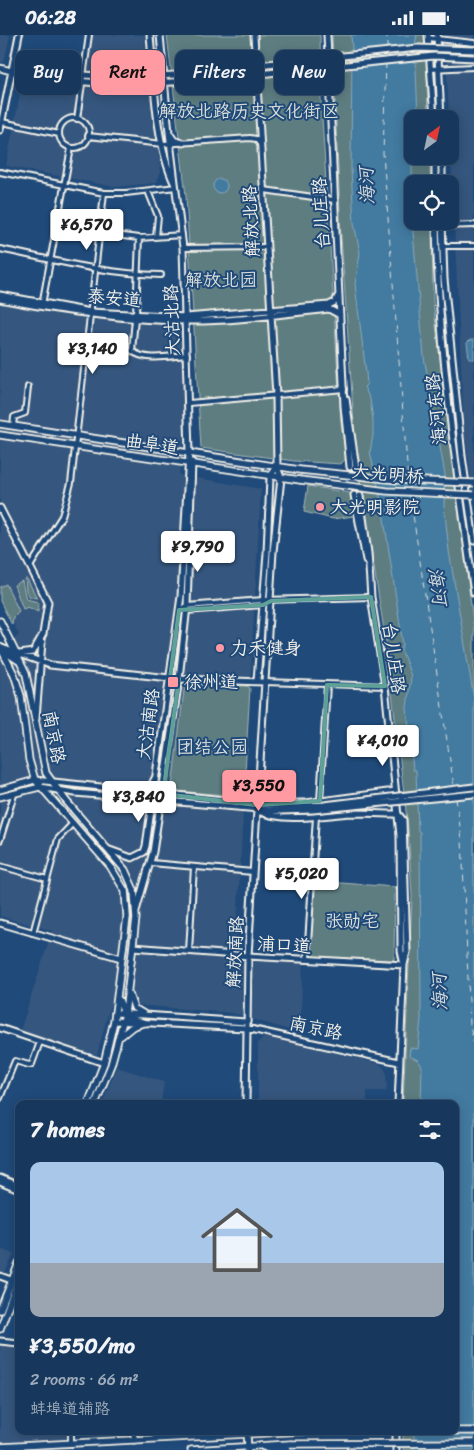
<!DOCTYPE html>
<html lang="en">
<head>
<meta charset="utf-8">
<style>
	:root { --surface:#17385c; --page:#203f62; --text:#f1f3f6; --muted:#9eacbb; --line:#365272; --accent:#ff9aa2 }
	body { margin:0; font-family:Sriracha,"LXGW WenKai TC",sans-serif; background:var(--page); color:var(--text); height:100vh; display:flex; flex-direction:column; font-size:19px; white-space:nowrap }
	* { box-sizing:border-box; margin:0 }
	p { font-size:16px; color:var(--muted) }
	.icon { flex:none; width:28px; height:28px; fill:none; stroke:currentColor; stroke-width:2; stroke-linecap:round; stroke-linejoin:round }
	.map { position:relative; flex:1; overflow:hidden }
	.drawer { position:absolute; left:15px; top:1065px; width:444px; height:335px; display:flex; flex-direction:column; background:var(--surface); border-radius:10px; box-shadow:0 2px 12px #0003,0 0 0 1px var(--line) }
	.drawer>* { flex:none }
	.top-card { position:absolute; left:15px; top:15px; width:445px; height:45px; display:flex; gap:10px }
	.needle { width:32px; rotate:33deg }
	.buttons { position:absolute; left:404px; top:75px; display:grid; gap:10px }
	.buttons a { display:grid; place-items:center; width:55px; height:55px; border-radius:10px; background:var(--surface); box-shadow:0 2px 12px #0003,0 0 0 1px var(--line); font-size:25px }
	.price { position:absolute; translate:-50% -42px; padding:0 11px; border-radius:5px; background:#fff; color:#222; font-size:16px; line-height:32px; filter:drop-shadow(0 1px 2px #0008) }
	.price::after { content:''; position:absolute; left:50%; top:30px; width:15px; height:11px; margin-left:-8px; background:inherit; clip-path:polygon(0 0,100% 0,50% 100%) }
	.price.on { background:var(--accent); color:#111 }
	ul { padding:0; list-style:none }
	li { display:grid; align-content:center; gap:10px; height:265px; padding:0 15px }
	li+li { border-top:1px solid var(--line) }
	li span { display:grid; place-items:center; height:155px; border-radius:10px; color:#555 }
	li>.icon { margin-inline-start:auto }
	span .icon { width:90px; height:90px; fill:#fffc; stroke-width:1 }
	li b { font-size:21px }
	h2 { display:flex; justify-content:space-between; align-items:center; height:60px; padding:0 15px; font-size:21px }
	.pill { padding:0 18px; border-radius:10px; background:var(--surface); box-shadow:0 2px 12px #0003,0 0 0 1px var(--line); font-size:18px; line-height:45px }
	.pill.on { background:var(--accent); color:#111 }
	.status { display:flex; justify-content:space-between; align-items:center; height:35px; padding:0 25px; background:var(--surface); direction:ltr }
	.status svg { height:14px; fill:currentColor }
	.map>svg:first-child { display:block }
</style>
</head>
<body>
<div class="status"><b>06:28</b><svg viewBox="0 0 49 12"><path d="M0 12V9h3v3zM5 12V6h3v6zM10 12V3h3v9zM15 12V0h3v12zM26 1h20v11H26zM47 4h2v5h-2z"/></svg></div>
<div class="map">
<svg width="474" height="1415" viewBox="0 0 474 1415">
	<rect width="100%" height="100%" fill="#1f4a7a"/>
	<filter id="ink" filterUnits="userSpaceOnUse"><feTurbulence type="fractalNoise" baseFrequency=".02" numOctaves="2"/><feDisplacementMap in="SourceGraphic" scale="10" xChannelSelector="R" yChannelSelector="G"/><feConvolveMatrix kernelMatrix="1 2 1 2 8 2 1 2 1" color-interpolation-filters="sRGB"/></filter>
	<g filter="url(#ink)">
		<path fill="#35577e" d="M0,0H10L4,28L0,27Z
			M91,0H144L161,137L156,148L115,152L6,131L23,44L86,49Z
			M445,0H474V465L464,392Z
			M0,262L93,278L185,284L186,376L179,440L261,454L235,924L303,927L301,977L296,997L232,978L111,968L97,1020L20,996L52,896L0,881V616L19,600L0,562Z
			M266,1001L380,1029L386,1036L387,1056H367V1069H258V1007Z
			M117,1032L164,1047L161,1069H102Z
			M0,1214L14,1219L4,1240L0,1239Z
			M0,1309L19,1311V1396H68V1415H0Z"/>
		<path fill="#5d7d81" stroke="#a8b7b4" d="M167,0H320L321,66L341,388L346,423L341,429L294,426L201,413L186,161Z
			M332,0H426L428,84H412V121H429L431,149H412V186H432L433,266L474,594V1415H403V1396H455V1069H403L412,861L408,793L386,608L356,419L341,201Z
			M308,451L350,458L354,481L333,484L304,477Z
			M25,544H27L37,563L30,562L26,555Z
			M22,546L26,564L38,567V577L28,572L23,574L14,550Z
			M6,549L19,576L13,582L12,590L0,566V552Z
			M188,649L247,651L250,653L244,754L240,761L175,756L172,752L184,655Z
			M314,846L395,852L394,925L310,922Z"/>
		<path fill="#437aa0" stroke="#8aaabd" d="M351,0H417L415,10L418,84L412,85V186L424,322L445,440L444,470L449,516L474,664V1415H414V1396H455V1069H421L422,1031L418,1025L409,1021L410,1013L418,1014L421,984L420,797L418,796L416,735H413L407,673L411,641L401,614L403,610L382,470L370,417L373,400V385L370,364L364,352L367,349L366,338L355,249L360,218L354,188L351,134L352,13Z
			M213 151a7 7 0 1 1 14 0a7 7 0 1 1-14 0Z
			M470,305H474V325L469,323L467,308Z"/>
		<g fill="none" stroke-linecap="round" stroke-linejoin="round">
			<path stroke="#d9dfdd" stroke-width="1" stroke-dasharray="6 5" stroke-linecap="butt" d="M387,14V0
				M386,28L383,118L408,443
				M408,447L410,456
				M410,460L454,752
				M456,764L462,805L470,990L474,1011"/>
			<path stroke="#3f638a" stroke-width="5" stroke-dasharray="5 2.5" stroke-linecap="butt" d="M350,432L354,460
				M356,433L360,461"/>
			<defs>
				<path id="street" d="M428,3L474,8
					M430,34L474,32
					M59 98a15 15 0 1 1 30 0a15 15 0 1 1-30 0Z
					M77,84L89,0
					M2,87L59,99
					M88,101L163,109L250,103L256,104L260,109
					M0,137L104,158H126L176,152
					M264,155L334,165
					M148,156L158,181L156,202
					M57,189L99,198L139,203L182,200
					M442,191L474,190
					M442,211H474
					M183,213L266,212
					M0,214C53,225 106,239 161,240
					M42,270L71,113
					M136,279L139,203
					M135,284L132,316C146,327 170,321 187,320
					M189,368L344,354
					M13,391L14,382L25,378L28,352
					M31,530L62,481L71,448L104,158
					M271,566L263,570L186,576L179,575L187,571L263,565L371,562
					M265,647L385,651
					M320,766L327,650
					M0,805L14,760
					M151,828L253,837
					M0,831L47,844
					M33,898L58,804L73,788
					M189,916L194,832
					M307,925L316,781
					M0,1063L15,1026L29,1030L32,1029L40,1007
					M71,1396V1409"/>
				<path id="secondary" d="M150,0C154,45 155,109 175,150
					M327,0L344,371L350,432
					M428,0L434,84
					M437,0L441,84
					M0,33C79,56 187,49 268,38
					M12,37C25,27 66,39 83,40C144,45 207,39 267,29
					M0,95L19,0
					M169,98L174,105L183,108
					M435,121V149
					M442,121V149
					M436,186C438,311 456,434 474,558
					M442,186L444,244L462,421L474,506
					M0,260L91,277L186,282L329,270L335,267L338,261
					M0,264C61,276 122,285 185,286C232,287 281,279 329,274L340,280
					M346,364L356,433
					M354,460L366,525
					M360,461L368,518L371,562L385,651L400,801L401,916L404,930
					M0,473L48,567L43,599L33,617L20,619
					M2,613L50,630L179,644L265,647
					M257,646L267,518L270,442L277,431
					M36,683L42,607
					M0,755L35,745L281,771
					M142,756L151,751L155,743
					M0,762L40,752L75,758L281,776
					M262,768H306L395,756
					M258,776C286,788 321,780 351,778C366,778 382,779 398,779L403,785L407,917L404,930L398,1069
					M107,814L132,823L144,817L146,811L181,561L189,418L183,213L169,98L160,0
					M136,876L153,817L179,644L187,571L192,427
					M0,888L121,923
					M133,912L248,921L404,930
					M129,959L134,973L144,979
					M115,978L246,987
					M114,986L246,993L399,1027
					M0,993L104,1028
					M246,1069L248,921L273,517L281,443L277,431L276,361L254,0
					M0,1143L19,1151
					M0,1147L19,1155
					M0,1241L11,1245
					M0,1306L19,1308
					M134,1396V1405
					M247,1396L248,1415
					M263,1412L274,1414L344,1415
					M396,1415V1396"/>
				<path id="primary" d="M0,389L300,435
					M0,400L300,445
					M0,586L26,639L46,738L67,767L125,835L134,855L136,883L125,979L111,1030L95,1069
					M0,612L14,639L21,661L29,725L35,745L110,831L125,856L127,882L114,986L104,1028L88,1069
					M2,615L19,626
					M119,965L125,981L145,988
					M121,1001L132,992L143,988
					M0,1275L19,1228
					M0,1294L19,1242
					M455,1396H474
					M0,1412L305,1396
					M191,1415L290,1409"/>
			</defs>
			<use href="#street" stroke="#f4f1e8" stroke-width="8"/>
			<use href="#secondary" stroke="#f4f1e8" stroke-width="9"/>
			<use href="#primary" stroke="#f4f1e8" stroke-width="9"/>
			<use href="#street" stroke="#1f4a7a" stroke-width="4"/>
			<use href="#secondary" stroke="#1f4a7a" stroke-width="5"/>
			<use href="#primary" stroke="#1f4a7a" stroke-width="5.5"/>
			<defs>
				<path id="secondary-bridge" d="M267,29L418,13L474,15
					M268,38L434,21L474,23
					M281,771L324,770L474,752
					M281,776L313,775L474,759"/>
				<path id="primary-bridge" d="M300,435L397,445L474,448
					M300,445L387,456L474,460
					M290,1409L474,1408"/>
			</defs>
			<use href="#secondary-bridge" stroke="#f4f1e8" stroke-width="9" stroke-linecap="butt"/>
			<use href="#primary-bridge" stroke="#f4f1e8" stroke-width="9" stroke-linecap="butt"/>
			<use href="#secondary-bridge" stroke="#1f4a7a" stroke-width="5"/>
			<use href="#primary-bridge" stroke="#1f4a7a" stroke-width="5.5"/>
		</g>
	</g>
	<path fill="none" stroke="#5fa199" stroke-width="4" stroke-linejoin="round" d="M371,562L385,651L327,650L320,766L257,770L163,759L179,644L170,643L179,575L263,570L271,566Z"/>
	<g fill="#ff9aa2" stroke="#1f4a7a" stroke-width="2">
		<circle cx="320" cy="472" r="5"/>
		<circle cx="220" cy="613" r="5"/>
		<rect x="167" y="641" width="12" height="12" rx="2.5"/>
	</g>
	<g text-anchor="middle" stroke-width="4" stroke-linejoin="round" paint-order="stroke">
		<g font-size="18" fill="#dde0d9" stroke="#1f4a7a">
			<text x="249" y="82">解放北路历史文化街区</text>
			<text x="221" y="251">解放北园</text>
			<text x="212" y="718">团结公园</text>
			<text x="352" y="892">张勋宅</text>
		</g>
		<g font-size="18" fill="#f4f1e8" stroke="#1f4a7a">
			<text transform="translate(321 178) rotate(-93)" y="6">台儿庄路</text>
			<text transform="translate(251 186) rotate(-93)" y="6">解放北路</text>
			<text transform="translate(114 263) rotate(5)" y="6">泰安道</text>
			<text transform="translate(172 285) rotate(-92)" y="6">大沽北路</text>
			<text transform="translate(436 374) rotate(-96)" y="6">海河东路</text>
			<text transform="translate(152 409) rotate(9)" y="6">曲阜道</text>
			<text transform="translate(388 439) rotate(5)" y="6">大光明桥</text>
			<text transform="translate(394 623) rotate(82)" y="6">台儿庄路</text>
			<text transform="translate(148 689) rotate(-82)" y="6">大沽南路</text>
			<text transform="translate(54 702) rotate(79)" y="6">南京路</text>
			<text transform="translate(284 910) rotate(3)" y="6">浦口道</text>
			<text transform="translate(235 917) rotate(-87)" y="6">解放南路</text>
			<text transform="translate(316 993) rotate(12)" y="6">南京路</text>
		</g>
		<g font-size="18" fill="#f4f1e8" stroke="#1f4a7a" text-anchor="start">
			<text x="330" y="478">大光明影院</text>
			<text x="230" y="619">力禾健身</text>
			<text x="184" y="653">徐州道</text>
		</g>
		<g font-size="19" font-style="italic" fill="#d9dfdd" stroke="#1f4a7a">
			<text transform="translate(366 151) rotate(-93)" y="7">海河</text>
			<text transform="translate(438 551) rotate(81)" y="7">海河</text>
			<text transform="translate(439 957) rotate(-93)" y="7">海河</text>
		</g>
	</g>
</svg>
<div class="buttons">
<a><svg class="needle" viewBox="-14 -14 28 28"><path d="M0-13l5 13h-10z" fill="#e53935"/><path d="M0 13l5-13h-10z" fill="#9eacbb"/></svg></a>
<a><svg class="icon" aria-label="locate" viewBox="0 0 24 24"><circle cx="12" cy="12" r="6"/><path d="M12 2v4M12 18v4M2 12h4M18 12h4"/></svg></a>
</div>
<b class="price" style="left:87px;top:216px">¥6,570</b>
<b class="price" style="left:93px;top:340px">¥3,140</b>
<b class="price" style="left:198px;top:538px">¥9,790</b>
<b class="price" style="left:383px;top:732px">¥4,010</b>
<b class="price on" style="left:259px;top:777px">¥3,550</b>
<b class="price" style="left:139px;top:788px">¥3,840</b>
<b class="price" style="left:302px;top:865px">¥5,020</b>
<div class="top-card">
<a class="pill">Buy</a>
<a class="pill on">Rent</a>
<a class="pill">Filters</a>
<a class="pill">New</a>
</div>
<section class="drawer">
<h2>7 homes<svg class="icon" aria-label="filters" viewBox="0 0 24 24"><path d="M4 7h16M4 17h16"/><circle cx="9" cy="7" r="2"/><circle cx="15" cy="17" r="2"/></svg></h2>
<ul>
<li><span style="background:linear-gradient(#a9c7e8 65%,#9aa5b1 0)"><svg class="icon" aria-label="home" viewBox="0 0 24 24"><path d="M3 11l9-7 9 7M6 9v11h12V9"/></svg></span><div><b>¥3,550/mo</b><p>2 rooms · 66 m²</p><p>蚌埠道辅路</p></div></li>
</ul>
</section>
</div>
</body>
</html>
